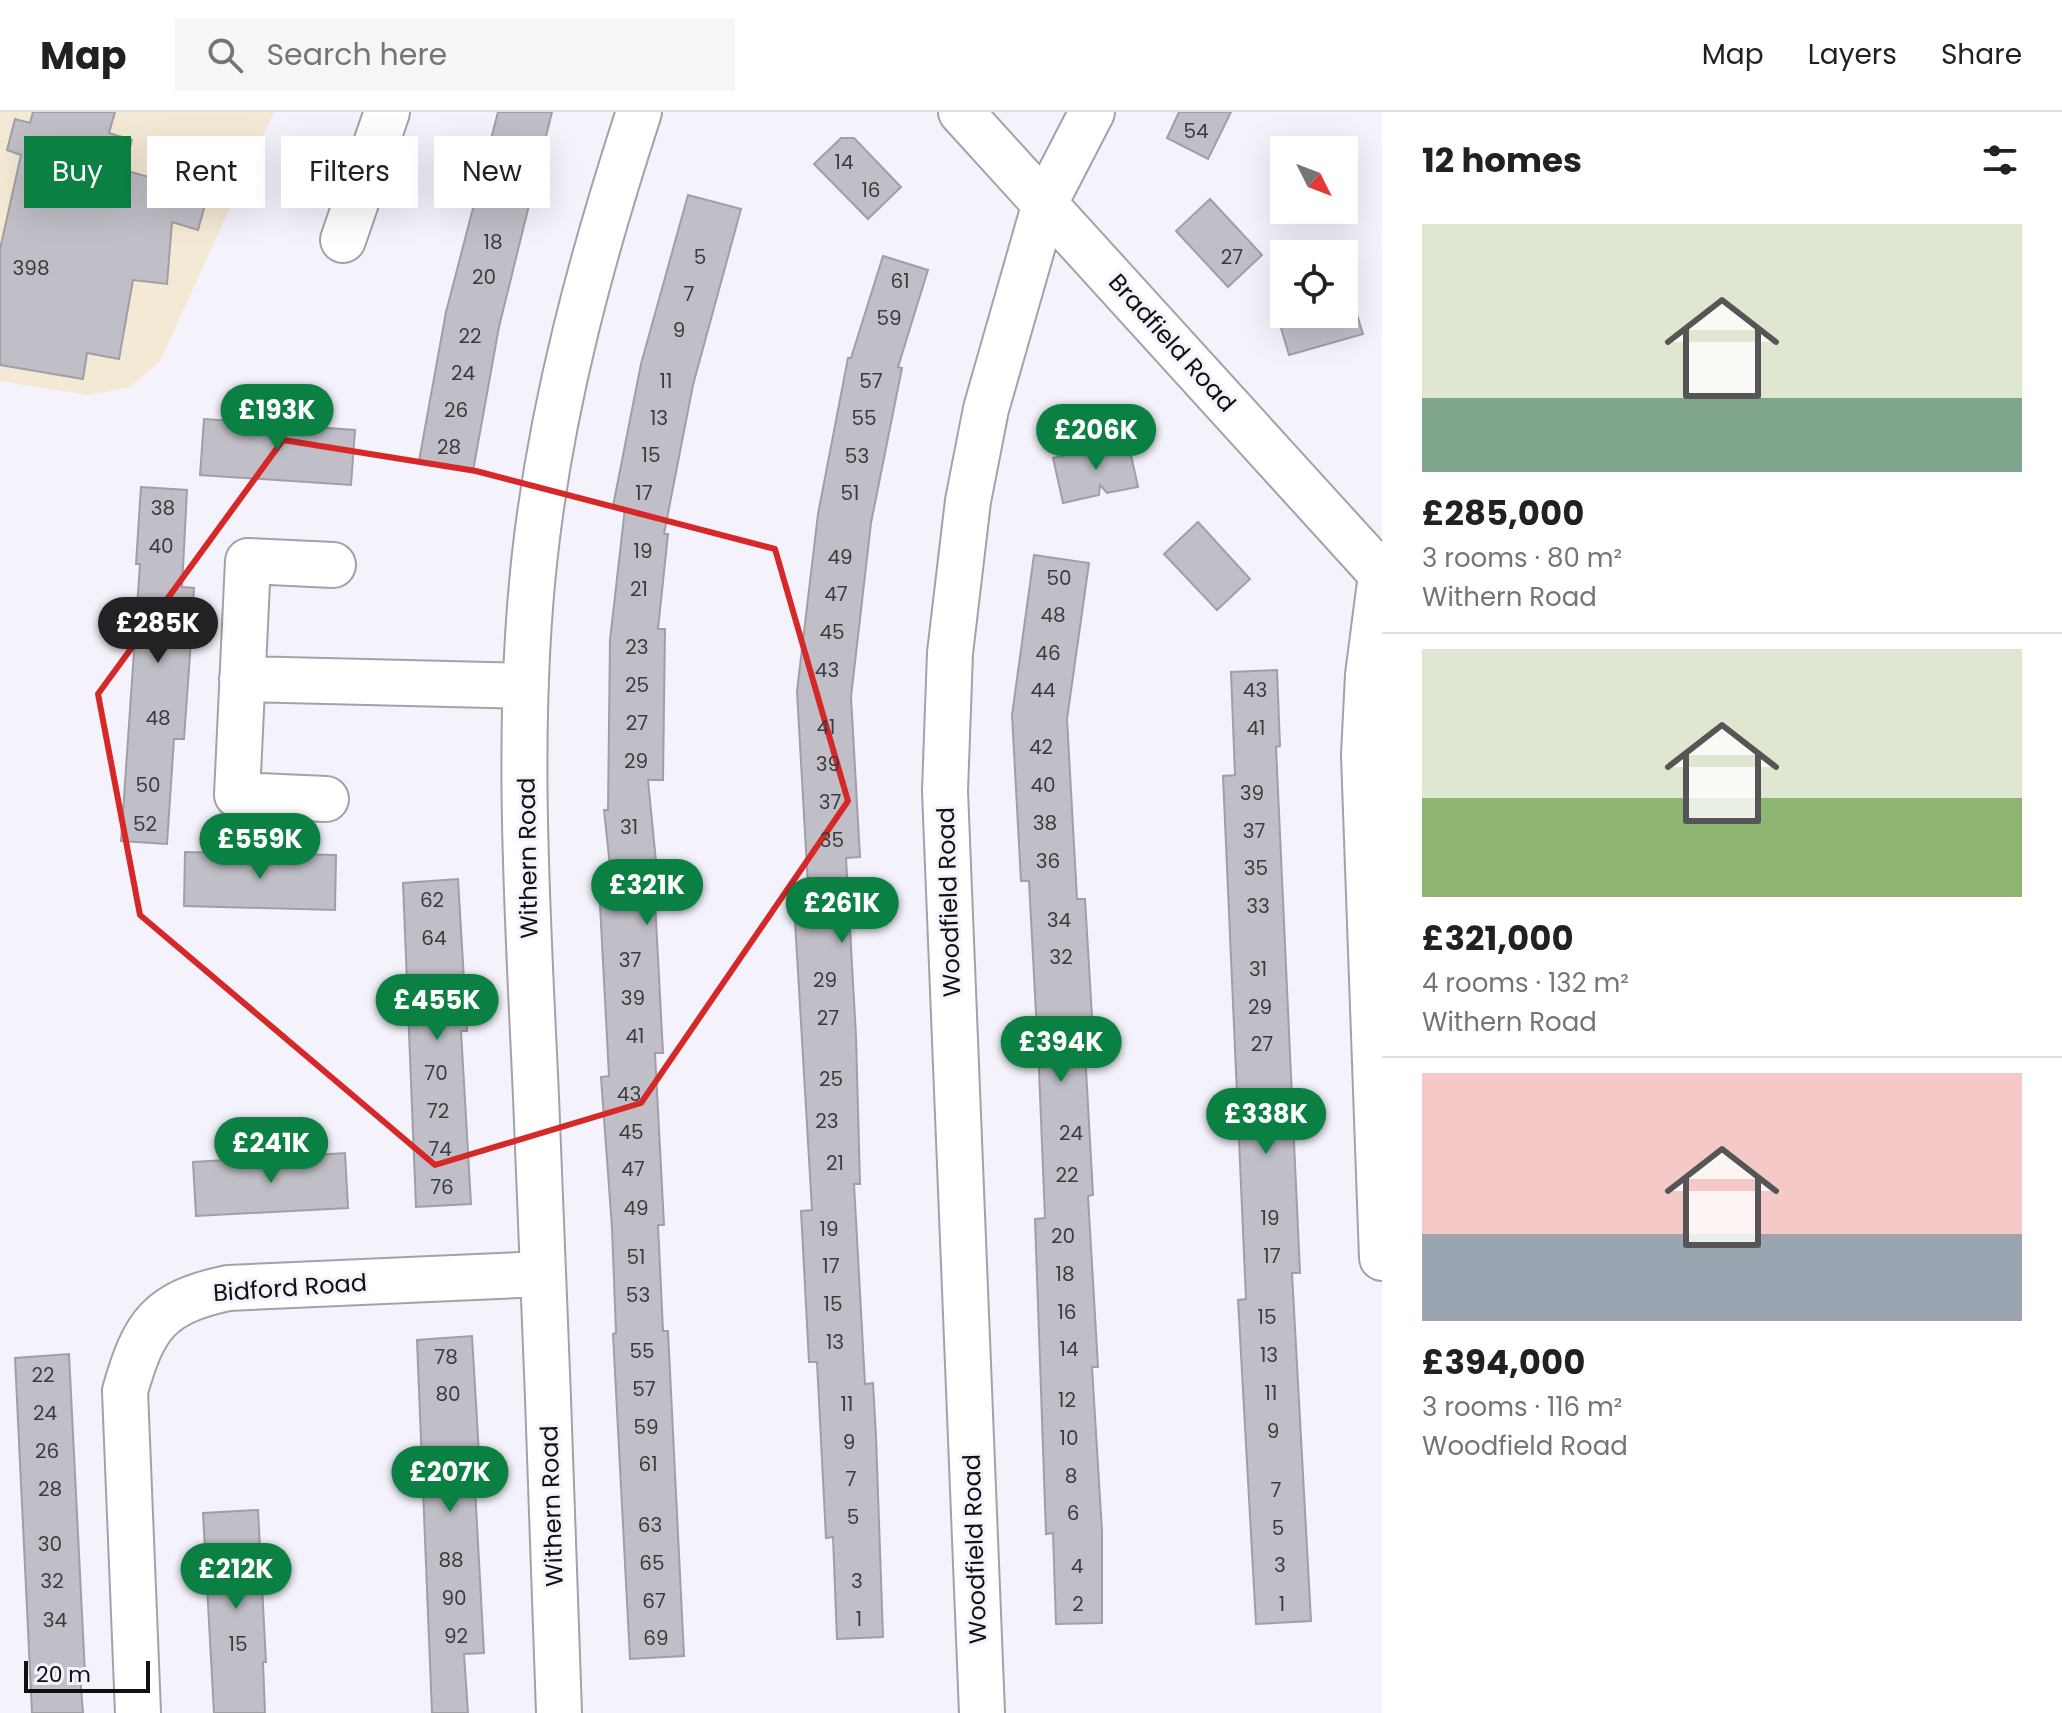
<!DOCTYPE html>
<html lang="en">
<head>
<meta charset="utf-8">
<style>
	:root { --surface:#fff; --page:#f6f6f6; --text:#202124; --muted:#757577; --line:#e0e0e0; --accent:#0b8043 }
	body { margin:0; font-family:Poppins,sans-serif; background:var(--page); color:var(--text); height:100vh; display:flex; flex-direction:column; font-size:30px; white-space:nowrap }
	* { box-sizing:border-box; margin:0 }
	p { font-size:26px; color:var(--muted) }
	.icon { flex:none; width:44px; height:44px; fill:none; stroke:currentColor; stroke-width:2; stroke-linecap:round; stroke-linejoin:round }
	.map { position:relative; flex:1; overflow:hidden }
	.sheet { display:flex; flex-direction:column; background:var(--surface); width:680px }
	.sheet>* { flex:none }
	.top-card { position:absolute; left:24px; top:24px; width:760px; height:72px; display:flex; gap:16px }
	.needle { width:52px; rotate:132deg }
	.fabs { position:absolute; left:1270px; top:24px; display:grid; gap:16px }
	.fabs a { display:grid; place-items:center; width:88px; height:88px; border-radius:0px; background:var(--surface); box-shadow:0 8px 32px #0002; font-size:40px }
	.scale { position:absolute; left:24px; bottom:20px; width:126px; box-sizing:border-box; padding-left:8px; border:4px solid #100f12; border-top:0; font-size:22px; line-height:28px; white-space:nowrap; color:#100f12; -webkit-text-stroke:6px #f4f2fb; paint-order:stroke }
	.price { position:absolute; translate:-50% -68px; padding:0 18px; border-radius:28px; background:var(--accent); color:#fff; font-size:26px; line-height:52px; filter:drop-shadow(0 2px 4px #0008) }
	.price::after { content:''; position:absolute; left:50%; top:48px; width:24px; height:18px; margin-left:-12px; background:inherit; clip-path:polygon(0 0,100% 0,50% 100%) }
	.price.on { background:#222; color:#fff }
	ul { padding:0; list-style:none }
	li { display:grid; align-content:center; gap:16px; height:424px; padding:0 40px }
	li+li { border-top:2px solid var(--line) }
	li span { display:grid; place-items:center; height:248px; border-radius:0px; color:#555 }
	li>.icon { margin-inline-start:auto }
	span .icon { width:144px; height:144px; fill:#fffc; stroke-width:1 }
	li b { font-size:34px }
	h2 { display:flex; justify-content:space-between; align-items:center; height:96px; padding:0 40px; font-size:34px }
	.tag { padding:0 28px; border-radius:0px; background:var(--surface); box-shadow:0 8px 32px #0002; font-size:28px; line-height:72px }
	.tag.on { background:var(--accent); color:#fff }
	header { display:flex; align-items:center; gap:48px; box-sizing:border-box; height:112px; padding:0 40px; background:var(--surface); border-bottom:2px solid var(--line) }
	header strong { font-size:38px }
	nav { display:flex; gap:44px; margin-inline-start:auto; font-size:28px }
	.search { width:560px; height:72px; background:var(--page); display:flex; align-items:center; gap:20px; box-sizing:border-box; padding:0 28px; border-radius:0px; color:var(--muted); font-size:30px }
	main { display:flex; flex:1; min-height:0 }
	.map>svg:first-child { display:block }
</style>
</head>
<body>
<header>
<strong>Map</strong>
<div class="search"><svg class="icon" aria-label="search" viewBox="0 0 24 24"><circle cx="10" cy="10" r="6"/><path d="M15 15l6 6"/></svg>Search here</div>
<nav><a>Map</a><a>Layers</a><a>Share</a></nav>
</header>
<main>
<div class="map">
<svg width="1382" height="1601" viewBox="0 0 1382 1601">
	<rect width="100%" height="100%" fill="#f4f2fb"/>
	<path fill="#f4e9d4" d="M0,0H274L160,249L130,275L89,283L0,269Z"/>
	<path fill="#c0bec6" stroke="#a19fa6" stroke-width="2" d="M33,0H115L109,21L132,28L124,58L208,82L198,118L172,110L167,172L133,168L119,247L87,241L83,267L0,253V137L21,43L7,38L15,7L30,11Z
		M498,0H552L499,215L473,359L419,349L446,200Z
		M1179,0H1231L1208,47L1167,26Z
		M841,26H854L901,75L868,107L814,52Z
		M688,83L741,97L693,273L664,422H668L658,517H665L663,668H648L658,770H654L663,941H655L664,1113H658L663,1219H668L684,1544L630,1547L613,1222L616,1221L612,1116L601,965L609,964L600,793L614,792L604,698H608L610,528L625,396L613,394L641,252Z
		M1210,87L1262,143L1228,175L1176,119Z
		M883,144L928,158L898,255L902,256L871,411L851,585L860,745L846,746L856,924L860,1072H854L865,1272L873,1271L876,1324L883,1525L837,1527L833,1425L826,1426L817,1250H809L801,1099L812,1098L793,775L808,774L797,579L818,402L848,246H851Z
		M1350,179L1363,222L1289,243L1276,199L1284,196V202H1344V180Z
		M204,307L355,318L351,373L200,363Z
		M1128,329L1138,375L1107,381L1100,373L1099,383L1063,391L1053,346Z
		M141,375L187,378L182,475L194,476L191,529L184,627H174L167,732L121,729L140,452H136Z
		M1198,410L1250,467L1217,498L1164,442Z
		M1034,443L1089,451L1067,607L1077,787H1085L1094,938L1085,939L1093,1083L1088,1084L1098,1255H1092L1102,1419V1511L1056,1512L1053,1421L1046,1422L1035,1107L1045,1106L1039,958L1029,769H1021L1012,603Z
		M1277,558L1280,634L1276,635L1300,1161H1292L1311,1509L1256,1512L1238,1188L1246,1187L1223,664L1235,663L1231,560Z
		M185,740L336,743L335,798L184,794Z
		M458,767L467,919H461L471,1092L416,1095L403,771Z
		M345,1041L348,1096L196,1104L193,1050Z
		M472,1224L481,1376H475L484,1541L464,1542L468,1601H432L417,1228Z
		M69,1242L85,1562L80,1563L83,1601H32L15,1246Z
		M258,1398L266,1550H263L265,1601H214L203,1401Z"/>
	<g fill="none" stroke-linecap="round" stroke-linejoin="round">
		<defs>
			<path id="minor" d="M961,0L1382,463
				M343,128L387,0
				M1382,455L1368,563L1364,643L1382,1146
				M242,567L526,574
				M326,687L237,683L248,449L333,453
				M138,1601L125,1279C144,1213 158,1191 228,1176L543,1162
				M559,1601C552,1396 545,1190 536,985C528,806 515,619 535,442C552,291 592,144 639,0
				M982,1601L945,679L950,541L968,389L986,297L1045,91L1092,0"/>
		</defs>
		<use href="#minor" stroke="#a3a1a9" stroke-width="48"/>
		<use href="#minor" stroke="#fff" stroke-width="44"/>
	</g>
	<path fill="none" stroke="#d62828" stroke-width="6" stroke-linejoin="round" d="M283,328L476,359L775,437L848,689L641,991L435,1053L140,803L98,582Z"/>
	<g text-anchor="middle" stroke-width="6" stroke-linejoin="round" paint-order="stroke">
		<g font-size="20" fill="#3c3b3f">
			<text x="1196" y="26">54</text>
			<text x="844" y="57">14</text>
			<text x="871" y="85">16</text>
			<text x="493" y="137">18</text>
			<text x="700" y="152">5</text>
			<text x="1232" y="152">27</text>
			<text x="31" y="163">398</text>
			<text x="484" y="172">20</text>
			<text x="900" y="176">61</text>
			<text x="689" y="189">7</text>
			<text x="889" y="213">59</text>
			<text x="679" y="225">9</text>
			<text x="470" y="231">22</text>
			<text x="463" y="268">24</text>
			<text x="666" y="276">11</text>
			<text x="871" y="276">57</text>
			<text x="456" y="305">26</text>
			<text x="659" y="313">13</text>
			<text x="864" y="313">55</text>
			<text x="449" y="342">28</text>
			<text x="651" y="350">15</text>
			<text x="857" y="351">53</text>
			<text x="644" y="388">17</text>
			<text x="850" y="388">51</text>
			<text x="163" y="403">38</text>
			<text x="161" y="441">40</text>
			<text x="643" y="446">19</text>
			<text x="840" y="452">49</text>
			<text x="1059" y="473">50</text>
			<text x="639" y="484">21</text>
			<text x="836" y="489">47</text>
			<text x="1053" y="510">48</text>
			<text x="832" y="527">45</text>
			<text x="637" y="542">23</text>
			<text x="1048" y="548">46</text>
			<text x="827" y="565">43</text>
			<text x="637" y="580">25</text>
			<text x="1043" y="585">44</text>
			<text x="1255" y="585">43</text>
			<text x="158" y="613">48</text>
			<text x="637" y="618">27</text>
			<text x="826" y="622">41</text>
			<text x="1256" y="623">41</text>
			<text x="1041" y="642">42</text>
			<text x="636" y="656">29</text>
			<text x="828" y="659">39</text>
			<text x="148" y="680">50</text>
			<text x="1043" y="680">40</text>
			<text x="1252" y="688">39</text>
			<text x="830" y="697">37</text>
			<text x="1045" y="718">38</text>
			<text x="145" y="719">52</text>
			<text x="629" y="722">31</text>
			<text x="1254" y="726">37</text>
			<text x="832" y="735">35</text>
			<text x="1048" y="756">36</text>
			<text x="1256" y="763">35</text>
			<text x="432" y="795">62</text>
			<text x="1258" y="801">33</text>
			<text x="1059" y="815">34</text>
			<text x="434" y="833">64</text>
			<text x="1061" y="852">32</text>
			<text x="630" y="855">37</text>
			<text x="1258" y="864">31</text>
			<text x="825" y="875">29</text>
			<text x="633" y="893">39</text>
			<text x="1260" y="902">29</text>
			<text x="828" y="913">27</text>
			<text x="635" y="931">41</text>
			<text x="1262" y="939">27</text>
			<text x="436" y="968">70</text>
			<text x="831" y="974">25</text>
			<text x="629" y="989">43</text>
			<text x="438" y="1006">72</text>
			<text x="827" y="1016">23</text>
			<text x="631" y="1027">45</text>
			<text x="1071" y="1028">24</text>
			<text x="440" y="1044">74</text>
			<text x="835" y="1058">21</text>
			<text x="633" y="1064">47</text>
			<text x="1067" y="1070">22</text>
			<text x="442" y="1082">76</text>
			<text x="636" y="1103">49</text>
			<text x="1270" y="1113">19</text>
			<text x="829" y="1124">19</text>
			<text x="1063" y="1131">20</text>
			<text x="1272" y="1151">17</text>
			<text x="636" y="1152">51</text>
			<text x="831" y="1161">17</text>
			<text x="1065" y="1169">18</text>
			<text x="638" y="1190">53</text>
			<text x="833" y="1199">15</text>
			<text x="1067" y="1207">16</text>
			<text x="1267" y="1212">15</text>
			<text x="835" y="1237">13</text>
			<text x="1069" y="1244">14</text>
			<text x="642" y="1246">55</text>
			<text x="1269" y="1250">13</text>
			<text x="446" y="1252">78</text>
			<text x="43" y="1270">22</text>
			<text x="644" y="1284">57</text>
			<text x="1271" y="1288">11</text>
			<text x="448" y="1289">80</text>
			<text x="1067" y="1295">12</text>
			<text x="847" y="1299">11</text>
			<text x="45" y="1308">24</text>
			<text x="646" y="1322">59</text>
			<text x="1273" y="1326">9</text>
			<text x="1069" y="1333">10</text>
			<text x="849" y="1337">9</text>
			<text x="47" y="1346">26</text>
			<text x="648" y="1359">61</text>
			<text x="1071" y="1371">8</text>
			<text x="851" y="1374">7</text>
			<text x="50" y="1384">28</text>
			<text x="1276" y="1385">7</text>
			<text x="1073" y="1408">6</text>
			<text x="853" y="1412">5</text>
			<text x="650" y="1420">63</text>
			<text x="1278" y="1423">5</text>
			<text x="50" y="1439">30</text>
			<text x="451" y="1455">88</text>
			<text x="652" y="1458">65</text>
			<text x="1280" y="1460">3</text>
			<text x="1077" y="1461">4</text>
			<text x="52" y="1476">32</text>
			<text x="857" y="1476">3</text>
			<text x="454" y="1493">90</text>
			<text x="654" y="1496">67</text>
			<text x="1078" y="1499">2</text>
			<text x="1282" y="1499">1</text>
			<text x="859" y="1514">1</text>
			<text x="55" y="1515">34</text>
			<text x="456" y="1531">92</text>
			<text x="656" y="1533">69</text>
			<text x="238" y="1539">15</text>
		</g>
		<g font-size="24" fill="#100f12" stroke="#f4f2fb">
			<text transform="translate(1172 231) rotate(48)" y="8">Bradfield Road</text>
			<text transform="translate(528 746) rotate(-91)" y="8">Withern Road</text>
			<text transform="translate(949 790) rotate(-92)" y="8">Woodfield Road</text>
			<text transform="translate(290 1176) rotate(-4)" y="8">Bidford Road</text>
			<text transform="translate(552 1394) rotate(-92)" y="8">Withern Road</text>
			<text transform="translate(975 1437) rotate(-92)" y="8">Woodfield Road</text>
		</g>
	</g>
</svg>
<div class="fabs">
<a><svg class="needle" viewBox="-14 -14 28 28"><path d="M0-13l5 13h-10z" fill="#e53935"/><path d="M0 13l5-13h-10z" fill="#757577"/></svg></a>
<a><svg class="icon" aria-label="locate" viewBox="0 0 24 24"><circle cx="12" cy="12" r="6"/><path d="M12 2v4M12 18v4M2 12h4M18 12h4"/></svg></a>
</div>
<div class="scale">20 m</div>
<b class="price" style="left:277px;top:340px">£193K</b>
<b class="price" style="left:1096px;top:360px">£206K</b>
<b class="price on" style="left:158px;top:553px">£285K</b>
<b class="price" style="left:260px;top:769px">£559K</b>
<b class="price" style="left:647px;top:815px">£321K</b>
<b class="price" style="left:842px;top:833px">£261K</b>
<b class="price" style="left:437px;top:930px">£455K</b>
<b class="price" style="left:1061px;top:972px">£394K</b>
<b class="price" style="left:1266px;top:1044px">£338K</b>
<b class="price" style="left:271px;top:1073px">£241K</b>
<b class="price" style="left:450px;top:1402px">£207K</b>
<b class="price" style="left:236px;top:1499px">£212K</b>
<div class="top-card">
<a class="tag on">Buy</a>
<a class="tag">Rent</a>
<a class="tag">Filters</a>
<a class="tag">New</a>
</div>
</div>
<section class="sheet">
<h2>12 homes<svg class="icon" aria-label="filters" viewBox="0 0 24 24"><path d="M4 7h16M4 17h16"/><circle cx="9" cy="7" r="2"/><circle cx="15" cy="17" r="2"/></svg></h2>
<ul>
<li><span style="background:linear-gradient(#dfe7d0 70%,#7fa58c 0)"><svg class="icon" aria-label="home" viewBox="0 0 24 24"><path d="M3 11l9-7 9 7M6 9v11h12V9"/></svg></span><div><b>£285,000</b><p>3 rooms · 80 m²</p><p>Withern Road</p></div></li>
<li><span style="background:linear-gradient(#dfe7d0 60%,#8fb573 0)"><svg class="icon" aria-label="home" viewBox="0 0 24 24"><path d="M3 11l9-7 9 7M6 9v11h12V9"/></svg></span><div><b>£321,000</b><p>4 rooms · 132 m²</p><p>Withern Road</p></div></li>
<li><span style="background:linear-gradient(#f6c9c9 65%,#9aa5b1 0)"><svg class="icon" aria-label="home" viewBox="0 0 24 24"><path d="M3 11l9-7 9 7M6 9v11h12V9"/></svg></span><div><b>£394,000</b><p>3 rooms · 116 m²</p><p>Woodfield Road</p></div></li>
</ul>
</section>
</main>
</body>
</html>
